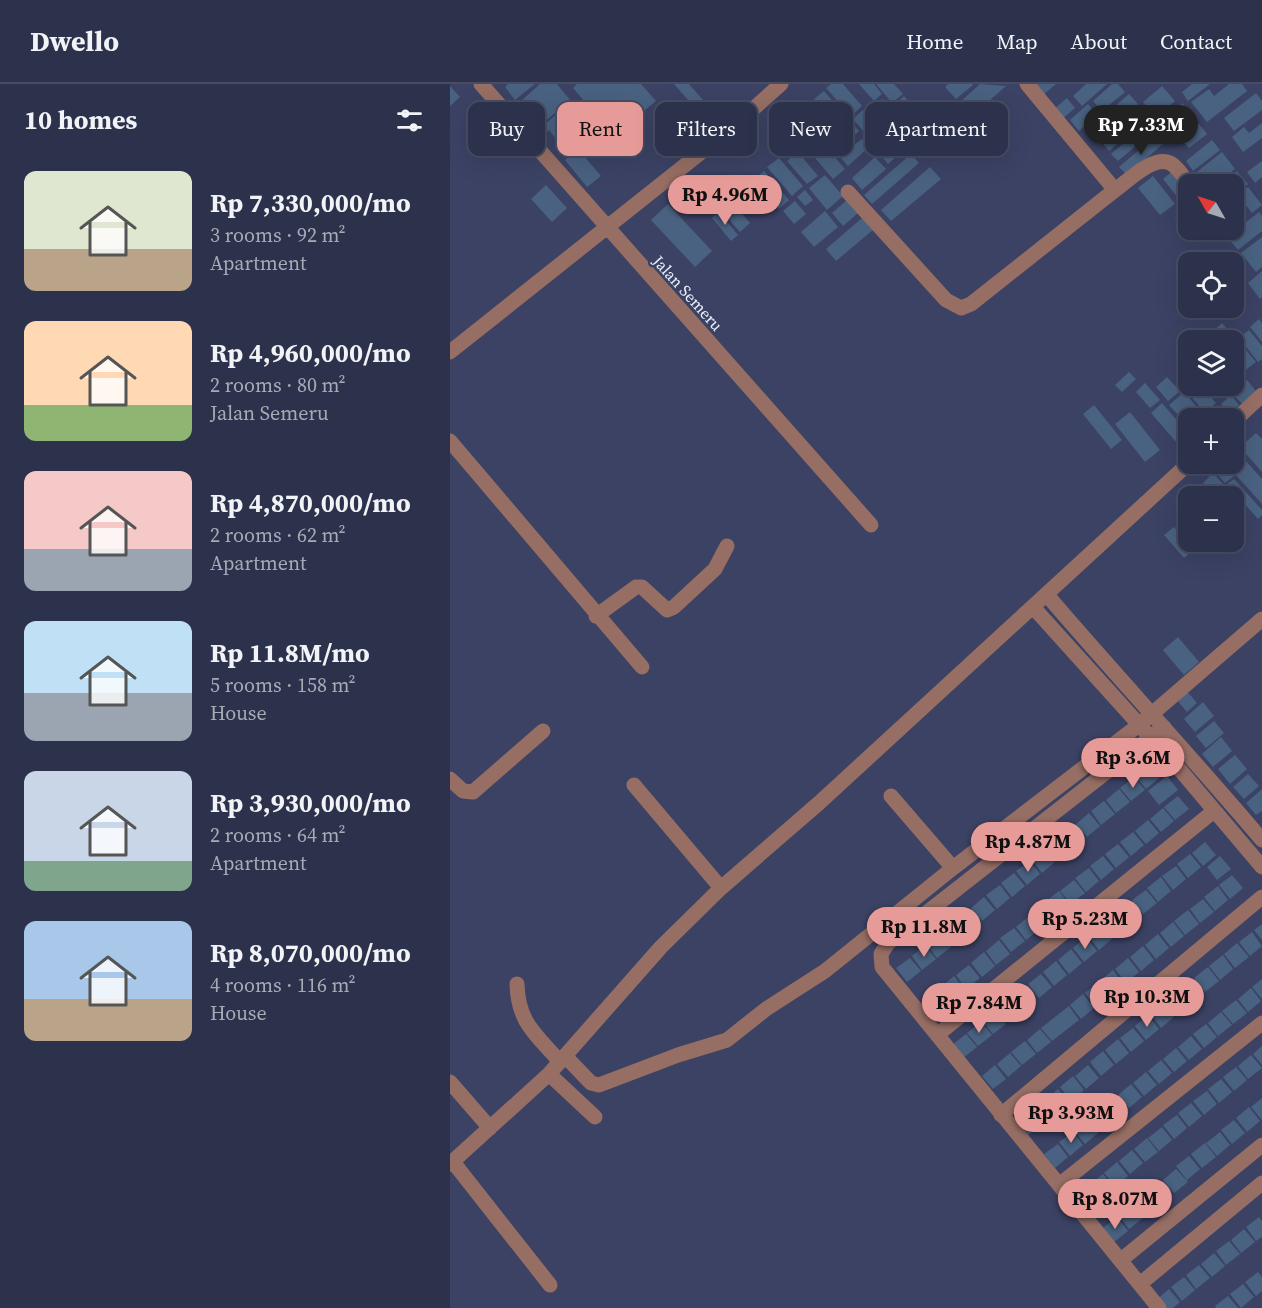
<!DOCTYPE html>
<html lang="en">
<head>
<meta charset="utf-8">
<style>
	:root { --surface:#2c324b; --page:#383e55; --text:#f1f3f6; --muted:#a6aab5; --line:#484d63; --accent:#e69b98 }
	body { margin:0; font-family:"Source Serif 4",serif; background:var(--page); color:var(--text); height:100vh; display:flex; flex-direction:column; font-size:22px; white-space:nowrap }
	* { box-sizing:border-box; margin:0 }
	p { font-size:20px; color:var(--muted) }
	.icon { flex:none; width:33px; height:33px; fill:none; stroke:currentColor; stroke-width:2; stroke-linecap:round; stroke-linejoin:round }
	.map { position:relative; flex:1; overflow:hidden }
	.sheet { display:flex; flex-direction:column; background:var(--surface); width:450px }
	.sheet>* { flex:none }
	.guide { position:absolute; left:18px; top:18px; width:570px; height:54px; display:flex; gap:12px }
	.needle { width:39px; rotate:309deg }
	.tools { position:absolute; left:728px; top:90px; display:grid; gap:12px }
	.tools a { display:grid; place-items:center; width:66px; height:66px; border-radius:12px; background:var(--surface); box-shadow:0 6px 24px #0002,0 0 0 2px var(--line); font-size:30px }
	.price { position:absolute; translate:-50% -51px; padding:0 14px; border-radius:21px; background:var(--accent); color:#111; font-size:20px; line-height:39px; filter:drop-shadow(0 2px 3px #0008) }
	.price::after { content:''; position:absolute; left:50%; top:36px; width:18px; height:14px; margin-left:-9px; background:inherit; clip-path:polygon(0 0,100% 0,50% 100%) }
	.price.selected { background:#222; color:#fff }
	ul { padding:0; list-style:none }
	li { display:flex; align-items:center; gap:18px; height:150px; padding:0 24px }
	li span { display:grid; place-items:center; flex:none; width:168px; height:120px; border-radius:12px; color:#555 }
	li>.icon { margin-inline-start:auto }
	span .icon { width:72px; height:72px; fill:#fffc; stroke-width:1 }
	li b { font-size:26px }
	h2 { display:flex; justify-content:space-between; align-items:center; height:72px; padding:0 24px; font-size:26px }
	.chip { padding:0 21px; border-radius:12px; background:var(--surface); box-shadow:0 6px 24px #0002,0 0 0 2px var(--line); font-size:21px; line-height:54px }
	.chip.selected { background:var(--accent); color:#111 }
	header { display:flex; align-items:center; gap:36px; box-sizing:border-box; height:84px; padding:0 30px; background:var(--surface); border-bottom:2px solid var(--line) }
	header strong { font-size:28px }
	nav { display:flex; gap:33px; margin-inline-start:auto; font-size:21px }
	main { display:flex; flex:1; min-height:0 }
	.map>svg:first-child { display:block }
</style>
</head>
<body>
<header>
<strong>Dwello</strong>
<nav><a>Home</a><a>Map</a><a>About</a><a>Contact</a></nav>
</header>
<main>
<section class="sheet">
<h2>10 homes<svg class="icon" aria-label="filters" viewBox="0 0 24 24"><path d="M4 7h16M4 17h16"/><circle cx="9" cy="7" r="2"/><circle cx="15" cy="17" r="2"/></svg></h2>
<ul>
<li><span style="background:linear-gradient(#dfe7d0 65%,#b9a48a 0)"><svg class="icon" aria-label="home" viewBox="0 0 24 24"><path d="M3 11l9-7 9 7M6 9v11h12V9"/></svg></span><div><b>Rp 7,330,000/mo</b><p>3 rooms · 92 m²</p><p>Apartment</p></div></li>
<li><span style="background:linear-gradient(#ffd9b3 70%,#8fb573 0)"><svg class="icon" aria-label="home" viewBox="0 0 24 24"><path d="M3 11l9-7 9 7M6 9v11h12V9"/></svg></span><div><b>Rp 4,960,000/mo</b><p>2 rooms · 80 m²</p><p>Jalan Semeru</p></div></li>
<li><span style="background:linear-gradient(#f6c9c9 65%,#9aa5b1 0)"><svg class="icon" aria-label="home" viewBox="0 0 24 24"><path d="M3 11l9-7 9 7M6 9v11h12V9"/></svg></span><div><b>Rp 4,870,000/mo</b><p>2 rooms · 62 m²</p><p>Apartment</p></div></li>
<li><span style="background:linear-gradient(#bfe0f5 60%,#9aa5b1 0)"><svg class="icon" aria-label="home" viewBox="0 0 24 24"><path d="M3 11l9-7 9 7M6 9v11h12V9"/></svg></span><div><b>Rp 11.8M/mo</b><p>5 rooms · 158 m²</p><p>House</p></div></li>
<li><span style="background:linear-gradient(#c9d6e8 75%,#7fa58c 0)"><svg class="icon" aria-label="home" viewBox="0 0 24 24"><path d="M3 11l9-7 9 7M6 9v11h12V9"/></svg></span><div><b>Rp 3,930,000/mo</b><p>2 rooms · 64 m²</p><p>Apartment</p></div></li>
<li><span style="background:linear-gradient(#a9c7e8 65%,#b9a48a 0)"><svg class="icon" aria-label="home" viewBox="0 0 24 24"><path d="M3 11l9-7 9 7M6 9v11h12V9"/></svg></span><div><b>Rp 8,070,000/mo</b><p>4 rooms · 116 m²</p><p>House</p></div></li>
</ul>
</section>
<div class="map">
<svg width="812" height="1224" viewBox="0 0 812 1224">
	<rect width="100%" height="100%" fill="#3b4264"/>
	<path fill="#496281" d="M58,0H85L65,16L55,3Z
		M90,0H107L120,16L92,40L84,31L73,41L67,35L79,25L71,17Z
		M127,0H191L206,17L164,52L123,4Z
		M224,0H239L253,16L244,23Z
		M381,0H393L412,22L401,32L376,4Z
		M409,0H424L432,10L424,17Z
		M426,0H444L453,10L442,19Z
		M498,0H522L523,1L506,15L495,3Z
		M530,0L556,2L521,33L509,19Z
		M585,0H606L591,13Z
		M636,0H657L632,22L623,12Z
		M662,0H668L675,8L652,27L643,17Z
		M742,0H760L738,17L732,8Z
		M779,0H792L797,7L757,38L741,18L759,5L764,12Z
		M0,2L10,13L0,22Z
		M712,2L725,17L706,34L693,18Z
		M374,7L409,47L399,56L364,15Z
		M806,9L812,17V26L784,47L774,34Z
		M679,10L688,20L672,33L664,23Z
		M454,12L479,41L468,51L443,22Z
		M617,14L625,24L611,36L603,26Z
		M432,15L450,35L442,42L424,22Z
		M120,18L136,36L129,42L118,30L114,34L121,43L106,55L99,46L96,49L91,44Z
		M732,19L741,29L715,52L706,41Z
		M638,20L647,30L629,47L620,36Z
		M692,23L701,34L683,49L674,39Z
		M663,25L672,35L648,56L639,46Z
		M413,26L429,45L419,54L403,35Z
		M372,32L400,64L412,55L419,63L398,82L362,41Z
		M812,39V54L793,68L782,53L794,43L799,49Z
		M671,40L680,49L659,67L651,57Z
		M749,40L757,50L739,64L730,54Z
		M359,43L395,85L383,95L347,53Z
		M449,43L462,59L438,80L425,64L435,55L430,49L436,44L441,50Z
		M696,43L703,51L691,62L683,53Z
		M705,52L713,60L677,91L669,83Z
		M681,53L687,61L668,77L661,70Z
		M762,56L770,66L743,87L736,77Z
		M128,65L151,92L137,103L115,76Z
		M348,68L368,92L357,100L337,77Z
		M772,68L785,85L765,100H751L743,91Z
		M461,70L469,79L422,120L414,111Z
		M425,73L436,85L412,106L402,94Z
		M329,74L353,102L342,112L317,83Z
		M812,77V93L805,99L797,88Z
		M480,83L491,95L441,137L431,126Z
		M725,85L738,101V145L736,147L725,134L737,125L713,95Z
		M314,87L339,116L329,125L304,95Z
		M787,87L798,100L783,112V100H771Z
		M375,91L393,112L377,126L359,104Z
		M703,92L725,120L710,131L688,104Z
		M96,101L117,124L102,138L81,115Z
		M301,102L318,122L308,131L291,110Z
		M798,103L812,121L802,129L788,111Z
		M355,106L363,116L355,122L347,113Z
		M397,116L408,129L393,142L382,129Z
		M786,116L796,129L783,139V118Z
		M345,117L356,130L344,140L333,127Z
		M283,119L300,139L290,148L272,128Z
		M218,120L262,167L245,183L201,136Z
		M375,127L388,143L364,163L351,148Z
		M269,128L288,151L281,157L262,134Z
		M809,128L812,132V147L788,166L777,153Z
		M412,134L423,146L386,177L376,165Z
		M812,153V183L806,188L791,169Z
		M812,187V213L810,215L798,199Z
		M809,235L812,239V258L800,243Z
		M772,239L782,251L776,256H766L760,250Z
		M799,246L812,262V275L808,278L789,254Z
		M786,254L806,278L793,288L783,275V256Z
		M679,288L686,295L672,308L665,301Z
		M717,293L730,307L718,317L706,303Z
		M783,294L788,299L778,308L773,302H783Z
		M797,296L806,307L792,320L782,309Z
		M695,299L710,316L700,324L686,308Z
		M739,302H751L766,319L755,329L735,305Z
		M734,308L753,330L747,334H738V342L719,321Z
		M781,311L789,321L779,329L771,320Z
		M712,319L738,349L727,359L701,329Z
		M644,321L672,356L661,365L633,330Z
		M680,328L710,366L695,378L665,340Z
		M806,349L812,355V388L790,363Z
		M787,367L812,395V420L776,380H783V371Z
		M774,380L784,392L775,399L765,388Z
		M763,389L774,401L764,410L753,399Z
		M784,395L812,426V431L808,435L777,400Z
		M743,403L752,412H738V420L732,413Z
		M734,436L738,441V456L726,442Z
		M724,443L744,465L734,474L714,451Z
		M728,553L749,578L734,591L713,566Z
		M736,606L747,619L737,628L726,615Z
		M753,618L764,632L745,648L734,635Z
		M764,637L774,649L756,664L746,652Z
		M771,653L782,667L763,683L752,670Z
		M785,671L797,685L780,700L768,685Z
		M699,681L709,694L696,705L685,692Z
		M798,690L809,702L794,715L783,703Z
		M717,692L728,706L709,721L698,707Z
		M684,693L695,706L681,717L670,704Z
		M669,705L680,718L666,729L656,716Z
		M812,705V727L806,731L796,719Z
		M728,712L739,725L725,736L714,723Z
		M654,717L665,730L651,741L641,727Z
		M713,724L724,737L711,748L700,735Z
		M639,729L650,742L637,753L626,740Z
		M698,736L709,749L696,760L685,747Z
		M624,741L635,754L621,765L611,752Z
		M683,748L694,761L681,772L670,758Z
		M609,753L620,766L607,777L596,763Z
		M755,758L766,771L753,782L742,769Z
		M668,760L679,773L666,784L655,770Z
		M594,765L605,778L592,789L581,775Z
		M740,770L751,783L738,794L727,780Z
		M653,772L664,785L651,796L640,782Z
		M770,772L781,785L767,796L757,783Z
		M580,777L590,790L577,801L566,787Z
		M726,782L736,795L723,806L712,792Z
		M639,784L649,797L636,808L625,794Z
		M564,789L575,802L562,813L551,799Z
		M782,791L793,804L780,815L769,801Z
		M711,793L721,807L708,818L697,804Z
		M624,796L635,809L621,820L610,807Z
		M550,801L560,814L547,825L536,811Z
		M768,802L778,816L765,827L754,813Z
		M696,806L707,819L693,830L682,816Z
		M609,807L620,821L606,832L595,818Z
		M534,813L545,826L532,837L521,824Z
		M753,815L764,828L750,839L740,825Z
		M681,818L692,831L678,842L667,829Z
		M594,820L605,833L591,844L580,830Z
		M520,826L530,839L517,850L506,836Z
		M738,826L749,840L735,851L724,837Z
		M666,829L677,843L663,854L652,840Z
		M579,832L590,845L576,856L566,843Z
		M505,837L516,851L502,862L491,848Z
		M723,838L734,852L721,863L710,849Z
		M812,840V856L804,846Z
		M651,841L662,855L649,866L638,852Z
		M564,844L575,857L561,868L550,854Z
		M802,848L812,862L800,872L789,858Z
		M490,849L501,863L487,874L476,860Z
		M708,850L719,864L706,875L695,861Z
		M636,853L647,867L634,878L623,864Z
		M549,856L560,870L546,881L536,867Z
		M787,859L799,873L785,884L774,870Z
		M475,861L486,875L472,886L462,872Z
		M693,862L704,876L691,887L680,873Z
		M621,865L632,879L619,890L608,876Z
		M534,868L545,882L532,893L521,879Z
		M773,871L783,885L770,896L759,882Z
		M460,874L471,887L457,898L446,884Z
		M678,874L689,888L676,899L665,885Z
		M606,877L617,891L604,902L593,888Z
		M519,881L530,894L516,905L506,891Z
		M758,883L769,897L755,908L744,894Z
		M663,886L674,900L661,910L650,897Z
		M591,890L602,903L589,914L578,900Z
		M504,892L515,906L502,917L491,903Z
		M812,895V915L802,903Z
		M743,896L753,909L740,920L729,906Z
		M648,898L659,912L646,923L635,909Z
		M575,902L586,915L573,926L562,913Z
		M489,904L500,918L487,929L476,915Z
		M801,904L811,917L798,928L788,915Z
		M728,907L739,921L725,932L715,918Z
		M633,910L644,924L631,935L620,921Z
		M561,914L571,927L558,938L547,925Z
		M786,916L797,929L783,940L772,927Z
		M713,919L724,933L711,944L700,930Z
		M619,922L629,936L602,957L591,944Z
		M545,926L556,940L543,950L532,937Z
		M771,928L782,941L768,952L758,939Z
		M698,931L709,945L696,956L685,942Z
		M531,938L542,951L528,962L517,949Z
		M756,940L767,953L754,964L743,950Z
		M683,944L694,957L681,968L670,954Z
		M590,945L601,958L587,969L577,956Z
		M516,950L527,963L513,974L502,961Z
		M741,952L752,965L739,976L728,963Z
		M668,955L679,969L666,980L655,966Z
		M575,957L586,970L572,981L561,968Z
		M812,962V981L803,970Z
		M726,964L737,977L724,988L713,975Z
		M653,967L664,981L651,992L640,978Z
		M560,969L571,982L558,993L547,980Z
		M801,971L812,984L798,995L788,982Z
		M711,976L722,989L709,1000L698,987Z
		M545,981L556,995L543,1005L532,992Z
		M638,981L649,994L636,1005L625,992Z
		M786,983L797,996L784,1007L773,993Z
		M696,988L707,1001L694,1012L683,999Z
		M623,992L634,1006L621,1017L610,1003Z
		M771,995L782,1008L769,1019L758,1005Z
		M681,1000L692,1013L679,1024L668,1011Z
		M608,1005L619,1018L606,1029L595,1016Z
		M757,1007L767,1020L754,1031L743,1017Z
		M667,1012L678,1025L665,1036L654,1022Z
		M812,1014V1036L801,1023Z
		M593,1017L604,1030L591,1041L580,1028Z
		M741,1019L752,1032L739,1043L728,1029Z
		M799,1023L810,1037L797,1048L786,1034Z
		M652,1024L663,1037L650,1048L639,1034Z
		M578,1029L589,1042L576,1053L565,1040Z
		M727,1031L737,1044L724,1055L713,1041Z
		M637,1036L648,1049L635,1060L624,1047Z
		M784,1036L795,1049L782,1060L771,1046Z
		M712,1043L722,1056L709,1067L698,1054Z
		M623,1048L633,1061L620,1072L609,1058Z
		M770,1048L780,1061L767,1072L756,1059Z
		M697,1054L708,1068L695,1078L684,1065Z
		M755,1059L766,1073L752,1084L741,1070Z
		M608,1060L618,1073L605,1084L594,1070Z
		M682,1066L693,1079L680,1090L669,1077Z
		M739,1072L750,1085L737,1096L726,1082Z
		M667,1078L678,1092L665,1102L654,1089Z
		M726,1085L738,1098L724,1109L713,1096Z
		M653,1090L664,1104L650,1114L639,1101Z
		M712,1097L722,1110L709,1121L698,1108Z
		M637,1102L648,1116L635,1126L624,1113Z
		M697,1109L708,1123L694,1133L683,1120Z
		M682,1121L693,1134L679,1145L669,1132Z
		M667,1133L678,1147L664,1158L653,1144Z
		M809,1133L812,1137V1153L806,1157L796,1143Z
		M794,1145L805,1158L791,1169L781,1156Z
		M779,1157L790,1170L776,1181L766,1167Z
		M764,1169L775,1182L762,1193L751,1180Z
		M749,1181L760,1194L746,1205L736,1191Z
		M808,1188L812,1193V1207L806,1212L795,1198Z
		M734,1193L745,1206L732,1217L721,1203Z
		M793,1200L804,1213L791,1224L780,1210Z
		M719,1205L730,1218L723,1224H712L706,1216Z
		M778,1212L788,1224H766L765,1222Z"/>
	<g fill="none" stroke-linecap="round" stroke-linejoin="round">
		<path stroke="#966e64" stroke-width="15" d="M31,0L421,441
			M665,106C678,97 703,71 720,79C728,83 734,94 739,100
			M398,108L496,216L511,224L521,220L665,106L577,0
			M0,268L283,43L331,0
			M783,338L812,311
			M0,357L192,583
			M597,511C668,594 742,673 812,756
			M583,523L731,687L812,783
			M146,532L186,503H192L217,526L224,523L265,485L277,462
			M0,695L13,707L23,708L93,647
			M184,701L271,804
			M441,712L503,784
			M67,900C68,939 86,950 110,978
			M487,951L764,727
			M115,972L141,999L149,1001L228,971L277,956L316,925L375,887L503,784L689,641L812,535
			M99,990L145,1033
			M0,998L40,1044
			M551,1031L812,813
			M3,1078L100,1201
			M0,1080L99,990L211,863L271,804L369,719L738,380
			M609,1101L812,939
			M671,1176L812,1061
			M690,1200L812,1099
			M709,1224L432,883L431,870L438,859L714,643"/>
	</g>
	<g text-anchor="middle" stroke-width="5" stroke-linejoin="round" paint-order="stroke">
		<g font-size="16" fill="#ecf0fc" stroke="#3b4264">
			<text transform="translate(238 209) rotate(48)" y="6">Jalan Semeru</text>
		</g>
	</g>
</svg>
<div class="tools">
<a><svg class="needle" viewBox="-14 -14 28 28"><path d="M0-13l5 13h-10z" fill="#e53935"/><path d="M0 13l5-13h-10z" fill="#a6aab5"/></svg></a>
<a><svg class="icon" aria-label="locate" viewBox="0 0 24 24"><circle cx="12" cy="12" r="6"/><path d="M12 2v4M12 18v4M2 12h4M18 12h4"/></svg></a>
<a><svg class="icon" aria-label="layers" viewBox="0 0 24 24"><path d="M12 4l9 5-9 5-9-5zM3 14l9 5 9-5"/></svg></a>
<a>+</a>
<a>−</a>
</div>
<b class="price selected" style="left:691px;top:72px">Rp 7.33M</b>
<b class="price" style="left:275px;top:142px">Rp 4.96M</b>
<b class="price" style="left:683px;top:705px">Rp 3.6M</b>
<b class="price" style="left:578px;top:789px">Rp 4.87M</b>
<b class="price" style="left:635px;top:866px">Rp 5.23M</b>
<b class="price" style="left:474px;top:874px">Rp 11.8M</b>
<b class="price" style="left:697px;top:944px">Rp 10.3M</b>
<b class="price" style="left:529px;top:950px">Rp 7.84M</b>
<b class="price" style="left:621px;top:1060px">Rp 3.93M</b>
<b class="price" style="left:665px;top:1146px">Rp 8.07M</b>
<div class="guide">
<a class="chip">Buy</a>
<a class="chip selected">Rent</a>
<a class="chip">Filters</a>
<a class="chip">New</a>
<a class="chip">Apartment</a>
</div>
</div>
</main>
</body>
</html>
